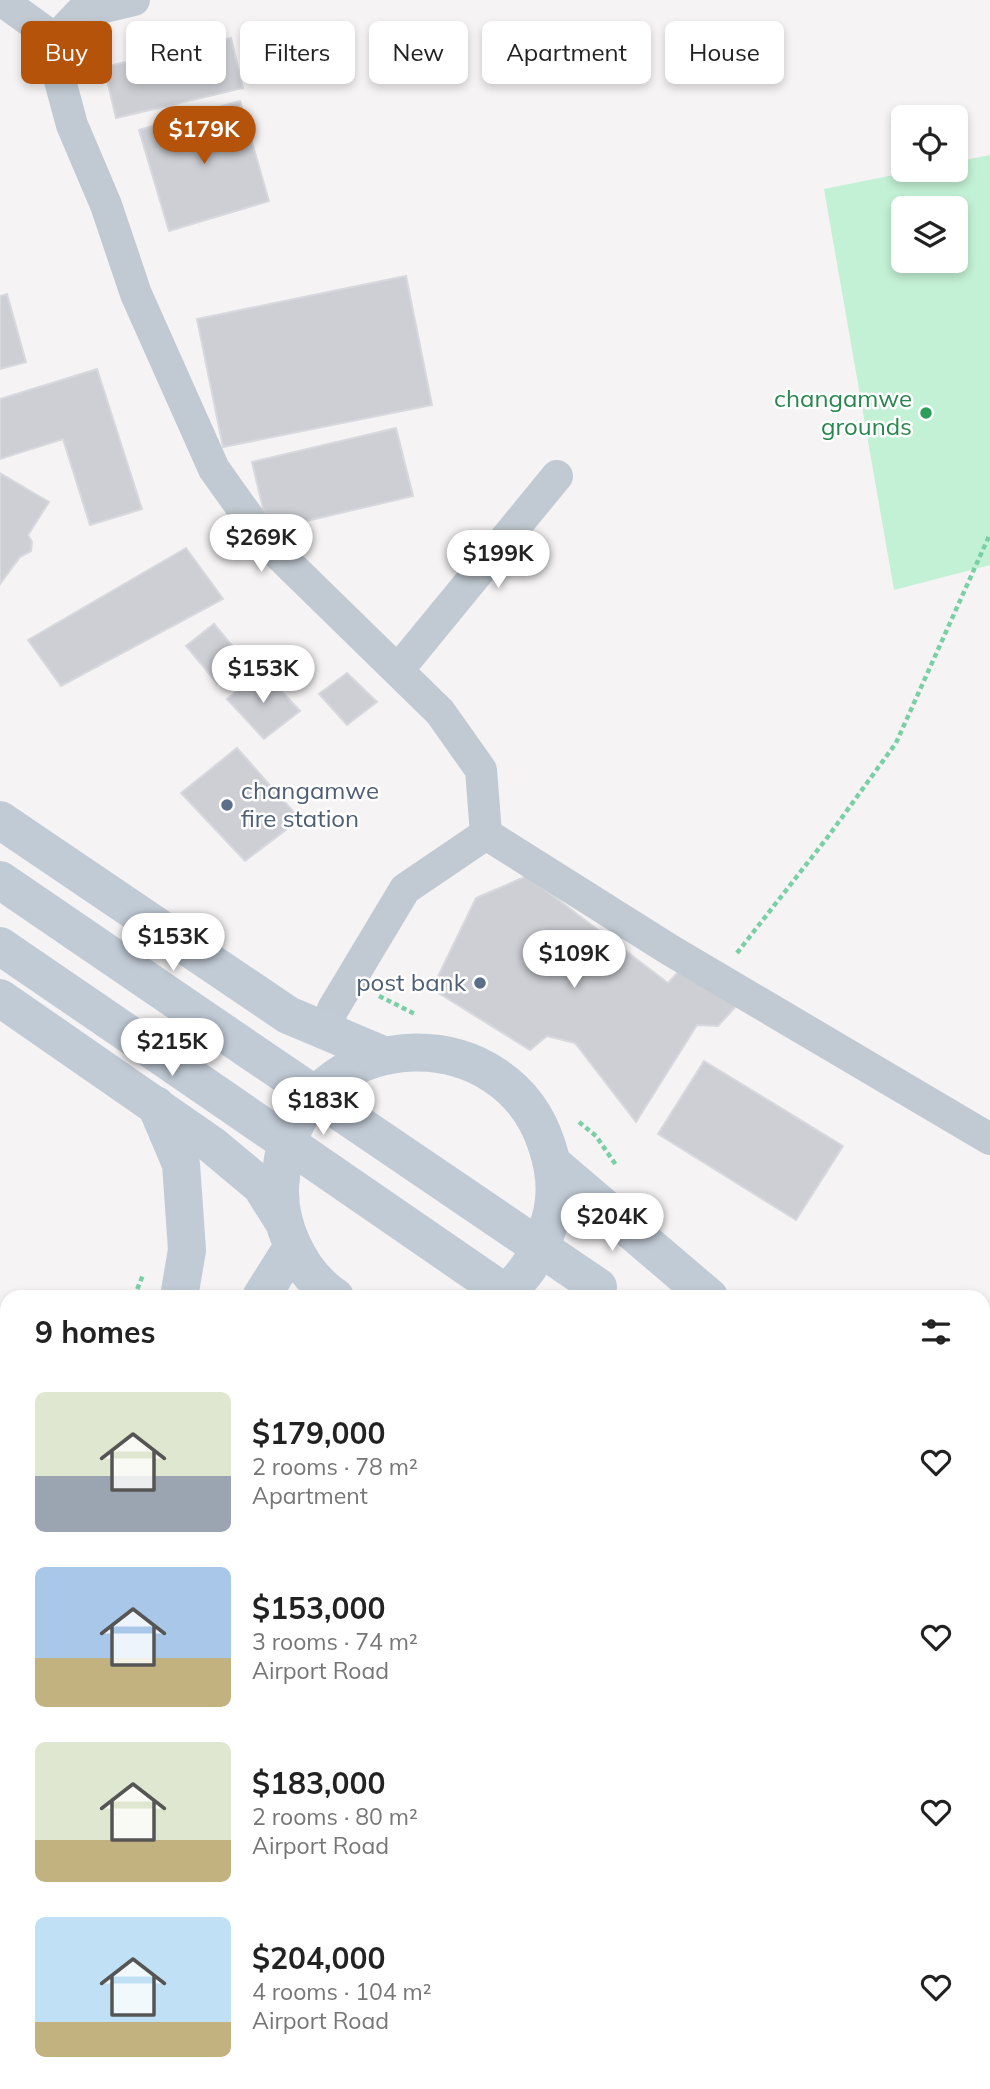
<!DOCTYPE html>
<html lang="en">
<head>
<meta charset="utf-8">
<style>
	:root { --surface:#fff; --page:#f6f6f6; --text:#222; --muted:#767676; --accent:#b45309 }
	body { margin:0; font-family:Mulish,sans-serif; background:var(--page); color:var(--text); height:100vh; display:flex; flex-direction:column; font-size:26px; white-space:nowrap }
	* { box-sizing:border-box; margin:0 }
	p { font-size:23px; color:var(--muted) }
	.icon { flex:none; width:38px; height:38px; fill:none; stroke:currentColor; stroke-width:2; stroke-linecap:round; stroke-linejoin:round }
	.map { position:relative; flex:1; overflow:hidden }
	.sheet { position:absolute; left:0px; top:1290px; width:990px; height:800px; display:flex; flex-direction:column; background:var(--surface); border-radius:21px 21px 0 0; box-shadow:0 4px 10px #0003 }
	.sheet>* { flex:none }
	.top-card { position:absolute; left:21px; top:21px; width:948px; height:63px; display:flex; gap:14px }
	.controls { position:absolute; left:891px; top:105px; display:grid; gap:14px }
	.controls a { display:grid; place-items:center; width:77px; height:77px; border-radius:10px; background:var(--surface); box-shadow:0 4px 10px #0003; font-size:35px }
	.price { position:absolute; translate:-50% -60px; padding:0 16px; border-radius:24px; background:#fff; color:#222; font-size:23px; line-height:46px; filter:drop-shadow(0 2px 4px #0008) }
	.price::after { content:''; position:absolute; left:50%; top:42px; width:21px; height:16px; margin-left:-10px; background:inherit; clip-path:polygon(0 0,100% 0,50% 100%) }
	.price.active { background:var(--accent); color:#fff }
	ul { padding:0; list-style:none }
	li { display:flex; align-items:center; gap:21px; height:175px; padding:0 35px }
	li span { display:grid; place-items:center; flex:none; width:196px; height:140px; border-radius:10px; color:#555 }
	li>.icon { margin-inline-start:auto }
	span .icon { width:84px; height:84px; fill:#fffc; stroke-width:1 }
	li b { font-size:30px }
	h2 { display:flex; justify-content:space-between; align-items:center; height:84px; padding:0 35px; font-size:30px }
	.chip { padding:0 24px; border-radius:10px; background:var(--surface); box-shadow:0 4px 10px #0003; font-size:24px; line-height:63px }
	.chip.active { background:var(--accent); color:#fff }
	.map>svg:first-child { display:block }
</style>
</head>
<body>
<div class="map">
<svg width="990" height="2089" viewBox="0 0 990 2089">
	<rect width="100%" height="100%" fill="#f5f3f3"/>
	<path fill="#c3f1d5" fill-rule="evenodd" d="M990,155V565L894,590L824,189L919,170H956V162ZM903,208H956V261H903Z"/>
	<path fill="#cdcfd5" stroke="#d7d9de" stroke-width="2" d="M231,38L243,88L116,118L104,67Z
		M240,101L269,201L169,231L139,130Z
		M406,276L432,405L223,447L197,319Z
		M7,294L26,362L0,369V296Z
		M97,369L142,509L90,525L63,439L0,459V399Z
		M396,428L413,496L268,530L252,462Z
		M0,473L49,502L28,535L32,542L31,551L20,557L0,584Z
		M186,548L223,599L61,686L28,640Z
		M214,624L245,661L217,683L186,646Z
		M262,670L300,711L264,739L227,699Z
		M347,673L377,702L347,725L319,694Z
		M237,748L300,819L245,861L181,793Z
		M527,876L668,983L679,971L739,1003L718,1026L697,1025L636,1122L575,1043L547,1036L530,1050L432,989L476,898Z
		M704,1061L843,1146L796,1220L658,1134Z
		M265,2082H336V2089H265Z
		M454,2082H544L541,2089H451Z"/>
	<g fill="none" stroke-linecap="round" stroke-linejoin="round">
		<path stroke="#7ad0a6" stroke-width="4.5" stroke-dasharray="5 3.5" stroke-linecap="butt" d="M737,953L827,838L896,743L990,534
			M379,996L415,1014
			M579,1122L596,1136L616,1165
			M134,1297L143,1275
			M0,1461L7,1455
			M0,1709L7,1703"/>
		<path stroke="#c1cad2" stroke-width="16" d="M984,1714L990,1718"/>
		<path stroke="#c1cad2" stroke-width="32" d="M1,0L55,39L59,77L72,125L106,205L136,294L214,469L266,542L440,712L481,770L486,834L405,889L333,1009L324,1032
			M55,39L80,13L134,0
			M398,670L557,476
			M486,834L670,950L990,1139
			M862,2082L865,2089"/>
		<path stroke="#c1cbd6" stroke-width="38" d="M0,820L288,1015L383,1055
			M0,880L224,1033
			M0,946L177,1067
			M0,998L212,1145L261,1186L283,1221
			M156,1105L181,1164L187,1250L179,1297
			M553,1164L709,1297
			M261,1297L293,1246
			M335,1297C298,1272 275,1220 281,1177C282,1168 282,1159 285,1151C321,1022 507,1019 547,1146C554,1167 557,1191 552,1213C544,1247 528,1276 500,1297
			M984,1488L990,1493
			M984,1551L990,1556
			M0,1555L7,1547
			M984,1614L990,1618
			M0,1629L7,1623
			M984,1663L990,1667"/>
		<path stroke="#c1cbd6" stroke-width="38" d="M224,1033L598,1287
			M177,1067L511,1297"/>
	</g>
	<circle fill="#2e9e5b" stroke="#fff" stroke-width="2.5" cx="926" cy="413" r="7"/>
	<g fill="#5c6f8a" stroke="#fff" stroke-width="2.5">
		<circle cx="227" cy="805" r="7"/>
		<circle cx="480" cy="983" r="7"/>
	</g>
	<g text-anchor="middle" stroke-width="5" stroke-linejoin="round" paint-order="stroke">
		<g font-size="24" fill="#27864d" stroke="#fff" text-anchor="end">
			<text x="912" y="407">changamwe<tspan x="912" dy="28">grounds</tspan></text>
		</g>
		<g font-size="24" fill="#4e5e75" stroke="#fff" text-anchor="start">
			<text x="241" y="799">changamwe<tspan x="241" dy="28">fire station</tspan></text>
			<text x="466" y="991" text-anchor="end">post bank</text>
		</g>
	</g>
</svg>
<div class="controls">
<a><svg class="icon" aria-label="locate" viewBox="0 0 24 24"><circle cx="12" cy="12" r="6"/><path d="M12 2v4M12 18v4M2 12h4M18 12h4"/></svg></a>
<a><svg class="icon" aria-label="layers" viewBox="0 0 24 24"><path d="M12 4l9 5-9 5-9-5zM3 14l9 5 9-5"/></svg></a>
</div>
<b class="price active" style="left:204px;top:166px">$179K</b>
<b class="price" style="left:261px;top:574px">$269K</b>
<b class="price" style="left:498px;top:590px">$199K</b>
<b class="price" style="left:263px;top:705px">$153K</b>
<b class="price" style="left:173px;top:973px">$153K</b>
<b class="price" style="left:574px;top:990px">$109K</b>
<b class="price" style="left:172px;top:1078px">$215K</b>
<b class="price" style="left:323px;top:1137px">$183K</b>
<b class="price" style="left:612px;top:1253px">$204K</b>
<div class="top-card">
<a class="chip active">Buy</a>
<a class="chip">Rent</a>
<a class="chip">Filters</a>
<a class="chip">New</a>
<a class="chip">Apartment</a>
<a class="chip">House</a>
</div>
<section class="sheet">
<h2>9 homes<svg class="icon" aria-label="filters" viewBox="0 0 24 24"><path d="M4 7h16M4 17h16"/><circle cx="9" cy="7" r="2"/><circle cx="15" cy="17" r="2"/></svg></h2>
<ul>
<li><span style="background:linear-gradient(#dfe7d0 60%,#9aa5b1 0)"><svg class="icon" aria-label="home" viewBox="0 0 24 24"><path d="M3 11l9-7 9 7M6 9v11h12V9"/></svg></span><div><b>$179,000</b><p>2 rooms · 78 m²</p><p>Apartment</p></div><svg class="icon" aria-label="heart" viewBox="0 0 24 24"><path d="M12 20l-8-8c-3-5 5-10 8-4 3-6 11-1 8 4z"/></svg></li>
<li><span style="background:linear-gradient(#a9c7e8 65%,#c2b280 0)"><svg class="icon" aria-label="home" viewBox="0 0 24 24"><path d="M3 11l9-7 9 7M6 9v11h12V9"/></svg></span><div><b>$153,000</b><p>3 rooms · 74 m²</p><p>Airport Road</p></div><svg class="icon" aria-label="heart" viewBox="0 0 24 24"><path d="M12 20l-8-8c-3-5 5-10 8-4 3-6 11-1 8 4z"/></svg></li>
<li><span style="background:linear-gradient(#dfe7d0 70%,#c2b280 0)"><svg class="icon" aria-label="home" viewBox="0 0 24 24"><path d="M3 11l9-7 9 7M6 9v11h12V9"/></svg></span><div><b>$183,000</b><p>2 rooms · 80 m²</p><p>Airport Road</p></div><svg class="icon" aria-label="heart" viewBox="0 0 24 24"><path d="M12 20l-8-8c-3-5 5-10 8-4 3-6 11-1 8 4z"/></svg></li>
<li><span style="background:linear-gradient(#bfe0f5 75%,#c2b280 0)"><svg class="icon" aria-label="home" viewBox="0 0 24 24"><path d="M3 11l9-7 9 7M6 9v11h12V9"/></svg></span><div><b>$204,000</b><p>4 rooms · 104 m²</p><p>Airport Road</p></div><svg class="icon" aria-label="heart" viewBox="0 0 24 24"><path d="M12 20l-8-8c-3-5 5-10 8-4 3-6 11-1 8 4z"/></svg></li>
</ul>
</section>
</div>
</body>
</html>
